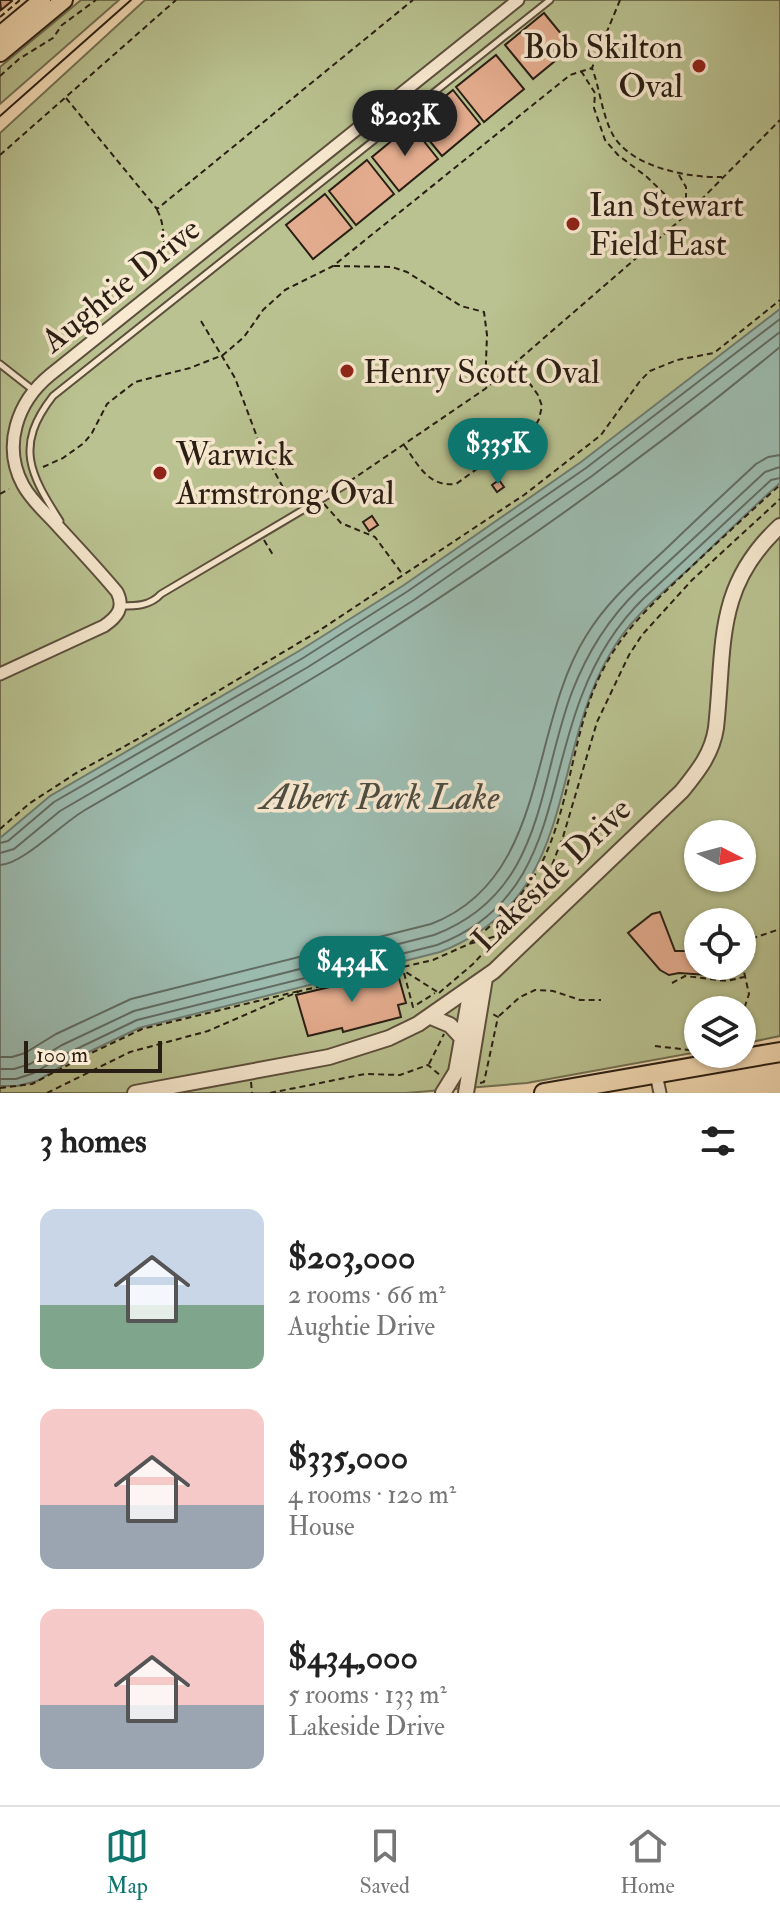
<!DOCTYPE html>
<html lang="en">
<head>
<meta charset="utf-8">
<style>
	:root { --surface:#fff; --page:#f2f2f2; --text:#222; --muted:#767676; --line:#e0e0e0; --accent:#0f766e }
	body { margin:0; font-family:"IM FELL Double Pica",serif; background:var(--page); color:var(--text); height:100vh; display:flex; flex-direction:column; font-size:30px; white-space:nowrap }
	* { box-sizing:border-box; margin:0 }
	p { font-size:26px; color:var(--muted) }
	.icon { flex:none; width:44px; height:44px; fill:none; stroke:currentColor; stroke-width:2; stroke-linecap:round; stroke-linejoin:round }
	.map { position:relative; height:1093px; overflow:hidden }
	.side { display:flex; flex-direction:column; background:var(--surface); flex:1 }
	.side>* { flex:none }
	.needle { width:52px; rotate:96deg }
	.tools { position:absolute; left:684px; top:820px; display:grid; gap:16px }
	.tools a { display:grid; place-items:center; width:72px; height:72px; border-radius:50%; background:var(--surface); box-shadow:0 2px 6px #0004; font-size:40px }
	.scale { position:absolute; left:24px; bottom:20px; width:138px; box-sizing:border-box; padding-left:8px; border:4px solid #291e14; border-top:0; font-size:22px; line-height:28px; white-space:nowrap; color:#291e14; -webkit-text-stroke:6px #f8e9d0; paint-order:stroke }
	.price { position:absolute; translate:-50% -68px; padding:0 18px; border-radius:28px; background:var(--accent); color:#fff; font-size:26px; line-height:52px; filter:drop-shadow(0 2px 4px #0008) }
	.price::after { content:''; position:absolute; left:50%; top:48px; width:24px; height:18px; margin-left:-12px; background:inherit; clip-path:polygon(0 0,100% 0,50% 100%) }
	.price.selected { background:#222; color:#fff }
	ul { padding:0; list-style:none }
	li { display:flex; align-items:center; gap:24px; height:200px; padding:0 40px }
	li span { display:grid; place-items:center; flex:none; width:224px; height:160px; border-radius:16px; color:#555 }
	li>.icon { margin-inline-start:auto }
	span .icon { width:96px; height:96px; fill:#fffc; stroke-width:1 }
	li b { font-size:34px }
	h2 { display:flex; justify-content:space-between; align-items:center; height:96px; padding:0 40px; font-size:34px }
	.dock { display:flex; justify-content:space-around; align-items:center; height:112px; border-top:2px solid var(--line); background:var(--surface); font-size:22px; color:var(--muted) }
	.dock a { display:grid; justify-items:center; gap:4px }
	.dock .selected { color:var(--accent) }
	.map>svg:first-child { display:block }
</style>
</head>
<body>
<div class="map">
<svg width="780" height="1093" viewBox="0 0 780 1093">
	<rect width="100%" height="100%" fill="#f5ddb6"/>
	<filter id="stains"><feTurbulence type="fractalNoise" baseFrequency=".0025" numOctaves="4"/><feColorMatrix values="0 0 0 0 .2 0 0 0 0 .09 0 0 0 0 .02 0 0 0 .5 -.17"/></filter>
	<radialGradient id="worn" r=".72"><stop offset=".6" stop-color="#630" stop-opacity="0"/><stop offset="1" stop-color="#630" stop-opacity=".3"/></radialGradient>
	<path fill="#b9c290" stroke="#717052" stroke-width="2" fill-rule="evenodd" d="M81,0H119L0,104V67Z
		M145,0H780V1036L742,1044V1010H698V1052L527,1083L406,1093H0V133ZM698,834H742V878H698ZM698,922H742V966H698Z"/>
	<path fill="#9cbbaf" stroke="#6e7c71" stroke-width="2" d="M780,309V483C750,510 721,538 692,566C662,593 630,618 610,654C548,759 579,899 440,952L139,1028L70,1061L37,1081L17,1086H0V838L50,796L299,651L404,585L581,462Z"/>
	<path fill="#f5ddb6" d="M353,937L360,964L368,963L370,970L349,975L347,968L355,965L348,938Z"/>
	<g fill="none" stroke-linecap="round" stroke-linejoin="round">
		<path stroke="#626c62" stroke-width="2" d="M0,843L8,841L54,802L303,658L408,591L586,468L780,319
			M0,853L14,849L60,811L308,667L414,600L592,476L780,332
			M0,865C23,864 61,824 85,810C176,757 268,707 357,651C503,559 647,457 780,347
			M0,1057H12L25,1053L56,1034L131,999L431,924C549,879 528,728 586,636C609,598 641,573 672,543C700,516 728,490 756,464L768,457L780,455
			M0,1069H14L30,1064L62,1045L134,1011L434,935C545,893 537,784 572,692C587,653 608,619 638,590L765,472L780,467
			M0,1079H16L34,1073L66,1054L137,1020L437,945C553,901 544,791 582,695C596,658 616,625 645,597L771,480L780,478"/>
	</g>
	<path fill="#e4ac8e" stroke="#291e14" stroke-width="2" d="M0,0H11L12,1L1,10Z
		M544,13L572,47L533,79L505,45Z
		M496,55L524,89L484,122L456,87Z
		M453,90L480,124L442,156L414,122Z
		M411,125L438,159L399,191L372,157Z
		M367,160L394,194L356,225L329,191Z
		M325,194L352,228L313,259L286,225Z
		M499,480L504,487L497,492L492,485Z
		M372,516L378,525L369,531L363,522Z
		M660,912L675,951H698V966H723L722,976L679,973L669,975L660,970L628,933L652,914Z
		M397,971L406,1003L398,1005L401,1017L343,1032L342,1028L308,1036L296,995Z"/>
	<g fill="none" stroke-linecap="round" stroke-linejoin="round">
		<defs>
			<path id="service" d="M0,364L33,390
				M60,521C30,474 14,446 53,396L550,0
				M121,606C136,606 150,606 161,594L345,485"/>
			<path id="minor" d="M0,674L104,626C117,617 125,608 117,592C97,568 76,546 55,523C44,511 31,500 23,485C2,446 17,402 50,375L518,0
				M656,1074L660,1093"/>
			<path id="tertiary" d="M431,1017L450,1025L462,1038
				M135,1093L329,1057L389,1038L418,1024L494,971L682,791C698,771 712,754 716,728C725,646 714,587 780,526
				M443,1093L456,1072L471,989
				M466,1093L485,978"/>
			<path id="primary" d="M0,35L42,0
				M0,53L64,0"/>
			<path id="trunk" d="M544,1093L780,1052"/>
		</defs>
		<use href="#service" stroke="#5c4e3c" stroke-width="9"/>
		<use href="#minor" stroke="#5c4e3c" stroke-width="15"/>
		<use href="#tertiary" stroke="#5c4e3c" stroke-width="18"/>
		<use href="#primary" stroke="#291e14" stroke-width="20"/>
		<use href="#trunk" stroke="#291e14" stroke-width="22"/>
		<path stroke="#291e14" stroke-width="2" stroke-dasharray="6 4" stroke-linecap="butt" d="M620,0L592,68C600,89 602,115 613,135C631,167 688,178 722,177
			M0,17L20,0
			M581,71L595,93L594,108L605,140L618,155L647,177L685,214
			M0,76L19,59L53,38L62,25L96,0
			M66,98L157,209L413,0
			M0,155L176,0
			M679,175L686,187V214
			M157,210C167,227 161,247 168,265
			M334,266L392,267L407,272L461,306L484,312L487,335L485,388
			M201,321L235,378L260,445L293,506
			M404,445C419,466 428,487 456,484L535,427L539,419L542,406L538,395L515,363
			M43,467L63,458L84,443L92,433L107,404L135,382L190,368L223,355L244,337L263,310L285,290L333,266L570,75L592,68
			M350,481L485,389L686,215L780,120
			M0,494L9,489
			M324,504L341,523L375,537L403,575
			M264,540L273,555
			M0,829L30,803L78,772L136,740L317,632L524,495L601,435L640,381L650,371L677,360L714,353L780,300
			M742,942L780,929
			M470,943C499,920 529,891 545,856C573,794 573,723 606,664C627,625 659,598 690,568C720,540 750,512 780,485
			M742,963L749,994L745,1006L751,1026L749,1039L742,1042
			M398,967L439,993
			M404,973L413,1007L435,993
			M672,983L685,976L727,981L744,977
			M439,993L473,964L499,936
			M499,1016L520,997L535,990L553,991L580,1000H601
			M655,1046L698,1051
			M429,1064L444,1034
			M251,1082L252,1093
			M480,1083L484,1082L498,1017L491,1013
			M0,1088L32,1084L85,1056L142,1029L299,991
			M47,1093L130,1052L208,1031L300,991L433,960L469,944L500,935L523,912L550,870L563,837L597,722L629,655L642,635L692,580L780,499
			M270,1093L365,1074L400,1075L428,1065L441,1076"/>
		<use href="#service" stroke="#f8e9d0" stroke-width="5"/>
		<use href="#minor" stroke="#f8e9d0" stroke-width="11"/>
		<use href="#tertiary" stroke="#f8e9d0" stroke-width="14"/>
		<use href="#primary" stroke="#f5ddb6" stroke-width="16"/>
		<use href="#trunk" stroke="#f5ddb6" stroke-width="18"/>
		<path stroke="#291e14" stroke-width="2" d="M0,116L131,0"/>
	</g>
	<g fill="#8f2418" stroke="#f8e9d0" stroke-width="3">
		<circle cx="699" cy="66" r="8"/>
		<circle cx="573" cy="224" r="8"/>
		<circle cx="347" cy="371" r="8"/>
		<circle cx="160" cy="473" r="8"/>
	</g>
	<g text-anchor="middle" stroke-width="7" stroke-linejoin="round" paint-order="stroke">
		<g font-size="34" fill="#291e14" stroke="#f8e9d0" text-anchor="start">
			<text x="683" y="58" text-anchor="end">Bob Skilton<tspan x="683" dy="39">Oval</tspan></text>
			<text x="589" y="216">Ian Stewart<tspan x="589" dy="39">Field East</tspan></text>
			<text x="363" y="383">Henry Scott Oval</text>
			<text x="176" y="465">Warwick<tspan x="176" dy="39">Armstrong Oval</tspan></text>
		</g>
		<g font-size="34" fill="#291e14" stroke="#f8e9d0">
			<text transform="translate(120 284) rotate(-39)" y="12">Aughtie Drive</text>
			<text transform="translate(551 874) rotate(-44)" y="12">Lakeside Drive</text>
		</g>
		<g font-size="36" font-style="italic" fill="#4c4d42" stroke="#f8e9d0">
			<text x="380" y="809">Albert Park Lake</text>
		</g>
	</g>
	<rect width="100%" height="100%" filter="url(#stains)"/>
	<rect width="100%" height="100%" fill="url(#worn)"/>
</svg>
<div class="tools">
<a><svg class="needle" viewBox="-14 -14 28 28"><path d="M0-13l5 13h-10z" fill="#e53935"/><path d="M0 13l5-13h-10z" fill="#767676"/></svg></a>
<a><svg class="icon" aria-label="locate" viewBox="0 0 24 24"><circle cx="12" cy="12" r="6"/><path d="M12 2v4M12 18v4M2 12h4M18 12h4"/></svg></a>
<a><svg class="icon" aria-label="layers" viewBox="0 0 24 24"><path d="M12 4l9 5-9 5-9-5zM3 14l9 5 9-5"/></svg></a>
</div>
<div class="scale">100 m</div>
<b class="price selected" style="left:405px;top:158px">$203K</b>
<b class="price" style="left:498px;top:486px">$335K</b>
<b class="price" style="left:352px;top:1004px">$434K</b>
</div>
<section class="side">
<h2>3 homes<svg class="icon" aria-label="filters" viewBox="0 0 24 24"><path d="M4 7h16M4 17h16"/><circle cx="9" cy="7" r="2"/><circle cx="15" cy="17" r="2"/></svg></h2>
<ul>
<li><span style="background:linear-gradient(#c9d6e8 60%,#7fa58c 0)"><svg class="icon" aria-label="home" viewBox="0 0 24 24"><path d="M3 11l9-7 9 7M6 9v11h12V9"/></svg></span><div><b>$203,000</b><p>2 rooms · 66 m²</p><p>Aughtie Drive</p></div></li>
<li><span style="background:linear-gradient(#f6c9c9 60%,#9aa5b1 0)"><svg class="icon" aria-label="home" viewBox="0 0 24 24"><path d="M3 11l9-7 9 7M6 9v11h12V9"/></svg></span><div><b>$335,000</b><p>4 rooms · 120 m²</p><p>House</p></div></li>
<li><span style="background:linear-gradient(#f6c9c9 60%,#9aa5b1 0)"><svg class="icon" aria-label="home" viewBox="0 0 24 24"><path d="M3 11l9-7 9 7M6 9v11h12V9"/></svg></span><div><b>$434,000</b><p>5 rooms · 133 m²</p><p>Lakeside Drive</p></div></li>
</ul>
</section>
<nav class="dock">
<a class="selected"><svg class="icon" aria-label="map" viewBox="0 0 24 24"><path d="M3 6l6-2 6 2 6-2v14l-6 2-6-2-6 2zM9 4v14M15 6v14"/></svg>Map</a>
<a><svg class="icon" aria-label="saved" viewBox="0 0 24 24"><path d="M7 4h10v16l-5-4-5 4z"/></svg>Saved</a>
<a><svg class="icon" aria-label="home" viewBox="0 0 24 24"><path d="M3 11l9-7 9 7M6 9v11h12V9"/></svg>Home</a>
</nav>
</body>
</html>
